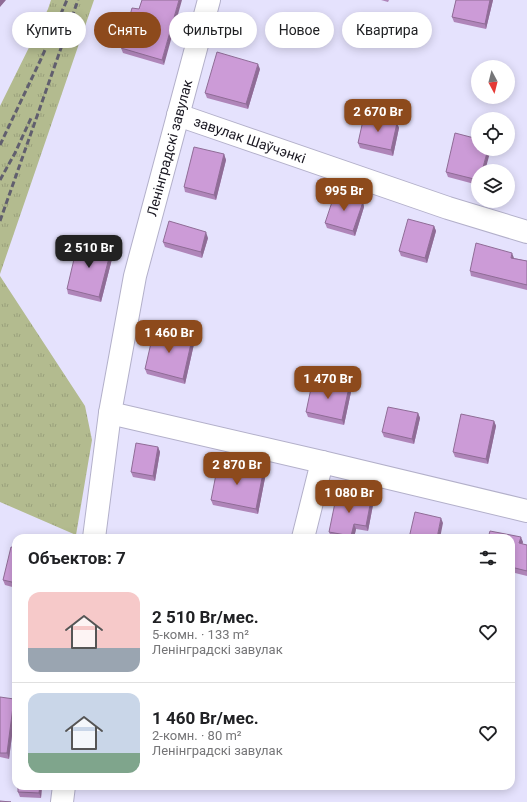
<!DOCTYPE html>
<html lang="ru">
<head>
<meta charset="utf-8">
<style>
	:root { --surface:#fff; --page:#f6f6f6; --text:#202124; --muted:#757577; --line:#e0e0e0; --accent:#8d4a1c }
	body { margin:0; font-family:Roboto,sans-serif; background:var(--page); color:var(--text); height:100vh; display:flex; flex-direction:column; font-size:15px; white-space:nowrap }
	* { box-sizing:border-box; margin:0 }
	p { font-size:13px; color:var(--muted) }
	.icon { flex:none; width:22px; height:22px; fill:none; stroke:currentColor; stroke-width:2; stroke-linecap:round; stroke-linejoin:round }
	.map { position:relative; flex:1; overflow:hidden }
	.drawer { position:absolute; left:12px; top:534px; width:503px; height:256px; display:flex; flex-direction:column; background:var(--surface); border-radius:12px; box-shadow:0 2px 10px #0003 }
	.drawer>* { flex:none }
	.hud { position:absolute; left:12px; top:12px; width:503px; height:36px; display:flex; gap:8px }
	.needle { width:26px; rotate:173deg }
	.tools { position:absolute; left:471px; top:60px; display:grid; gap:8px }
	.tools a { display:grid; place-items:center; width:44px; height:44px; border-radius:50%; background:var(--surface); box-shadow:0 2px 10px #0003; font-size:20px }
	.price { position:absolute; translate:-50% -34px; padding:0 9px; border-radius:8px; background:var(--accent); color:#fff; font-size:13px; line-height:26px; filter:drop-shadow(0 1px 2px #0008) }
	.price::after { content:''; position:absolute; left:50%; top:24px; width:12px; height:9px; margin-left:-6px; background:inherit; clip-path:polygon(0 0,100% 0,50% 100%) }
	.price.active { background:#222; color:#fff }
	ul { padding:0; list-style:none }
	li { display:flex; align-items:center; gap:12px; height:100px; padding:0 16px }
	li+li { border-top:1px solid var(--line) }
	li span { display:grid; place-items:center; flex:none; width:112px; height:80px; border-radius:12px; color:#555 }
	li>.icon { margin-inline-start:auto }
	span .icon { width:48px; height:48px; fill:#fffc; stroke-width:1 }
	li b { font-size:17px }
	h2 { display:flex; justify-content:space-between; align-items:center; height:48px; padding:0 16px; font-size:17px }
	.tag { padding:0 14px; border-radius:18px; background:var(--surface); box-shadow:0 2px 10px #0003; font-size:14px; line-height:36px }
	.tag.active { background:var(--accent); color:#fff }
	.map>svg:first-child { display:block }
</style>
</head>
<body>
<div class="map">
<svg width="527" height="802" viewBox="0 0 527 802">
	<defs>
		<pattern id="grass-tufts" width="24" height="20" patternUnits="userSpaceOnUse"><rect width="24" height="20" fill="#b3bb8f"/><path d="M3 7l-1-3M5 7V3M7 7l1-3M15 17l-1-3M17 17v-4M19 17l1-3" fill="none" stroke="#99a07b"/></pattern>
	</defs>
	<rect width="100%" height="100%" fill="#e5e2fd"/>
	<path fill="url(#grass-tufts)" d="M51,0H94L0,274V106L48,9Z
		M0,276L85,406L92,440L76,535L0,502Z"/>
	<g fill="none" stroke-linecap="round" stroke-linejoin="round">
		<defs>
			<g id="minor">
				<path id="s1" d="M178,115L448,208L527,232"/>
				<path d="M110,413L322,462L527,511"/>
				<path id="s2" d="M94,538L110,413L135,276L209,0"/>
				<path d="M303,538L322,462"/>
				<path d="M62,802L64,786"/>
			</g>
		</defs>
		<use href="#minor" stroke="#b3b0ca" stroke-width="24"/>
		<use href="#minor" stroke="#fff" stroke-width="22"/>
		<path stroke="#615f6e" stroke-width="3" stroke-dasharray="6 3" stroke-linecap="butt" d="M0,145L41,59L67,0
			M0,180L15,153L32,116
			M0,221L78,0"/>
	</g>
	<path fill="#af85b9" d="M142,0L164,65L123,53L121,48L139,9Z
		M381,0H389L388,2Z
		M456,0H493L486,29L454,22L452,17Z
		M260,69L248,109L207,98L205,93Z
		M397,123L399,128L393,156L360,148L358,143Z
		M224,154L226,160L216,200L185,192L184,187Z
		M478,171V185L448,177L446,172Z
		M363,202L364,207L355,236L327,228L325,223Z
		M434,226L436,231L427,263L401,256L399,251Z
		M208,238L202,258L165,247L163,242Z
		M113,255L101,302L68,294L67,289Z
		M514,258L527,261V290L471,276L470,271Z
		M194,344L185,384L147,374L145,369Z
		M351,392L344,425L308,417L306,412Z
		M418,413L420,418L414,444L384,437L382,432Z
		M494,421L496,426L488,464L455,457L453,452Z
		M158,447L160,452L155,481L133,477L131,472Z
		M263,473L265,478L258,514L213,505L211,500Z
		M373,505L368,531L356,529L354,538H337L331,537L329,532Z
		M511,538L523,542L522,544L527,545V576L511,572Z
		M16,548V588L5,585L3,580Z
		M0,697L16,704L9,759L0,757Z
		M18,786H42L41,798L20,797L18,792Z"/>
	<path fill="#8f6c96" d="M0,0H6L0,7Z
		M179,0H182L164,65L162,60Z
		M490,0H493L486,29L485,24Z
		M258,64L260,69L248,109L246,104Z
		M397,123L399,128L393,156L391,150Z
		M488,149H491L485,171H482Z
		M224,154L226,160L216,200L214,195Z
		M363,202L364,207L355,236L353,231Z
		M434,226L436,231L427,263L425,258Z
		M206,232L208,238L202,258L201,252Z
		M111,250L113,255L101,302L99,297Z
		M512,253L514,258L513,263L511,258Z
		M192,339L194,344L185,384L183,379Z
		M349,387L351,392L344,425L342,420Z
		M418,413L420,418L414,444L412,439Z
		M494,421L496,426L488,464L486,459Z
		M158,447L160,452L155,481L153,476Z
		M263,473L265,478L258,514L256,509Z
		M371,500L373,505L368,531L366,526Z
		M441,518L443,523L440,538H437Z
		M354,524L356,529L354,538H352L351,536Z
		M521,537L523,542L521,548L519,543Z
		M14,699L16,704L9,759L7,753Z
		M40,786H42L41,798L39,793Z"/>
	<path fill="#cc9bd7" stroke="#8f6c96" d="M142,0H179L162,60L121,48L132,8L139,9Z
		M456,0H490L485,24L452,17Z
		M217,52L258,64L246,104L205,93Z
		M364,116L397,123L391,150L358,143Z
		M455,133L478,139V149H488L482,171H478V180L446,172Z
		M194,147L224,154L214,195L184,187Z
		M335,193L363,202L353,231L325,223Z
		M408,219L434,226L425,258L399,251Z
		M169,221L206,232L201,252L163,242Z
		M78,242L111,250L99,297L67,289Z
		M476,243L512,253L511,258L527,261V285L470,271Z
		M154,330L192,339L183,379L145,369Z
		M313,379L349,387L342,420L306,412Z
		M388,407L418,413L412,439L382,432Z
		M461,414L494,421L486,459L453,452Z
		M136,443L158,447L153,476L131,472Z
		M218,464L263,473L256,509L211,500Z
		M337,493L371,500L366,526L354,524L351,536L329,532Z
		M415,512L441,518L437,538H409Z
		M490,531L521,537L519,543L527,545V571L511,567V538H488Z
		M11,547L16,548V583L3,580Z
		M0,697L14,699L7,753H0Z
		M18,786H40L39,793L18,792Z
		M0,801L11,802H0Z"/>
	<g text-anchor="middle" stroke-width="3" stroke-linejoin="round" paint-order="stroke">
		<g font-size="14" fill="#1b1923" stroke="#e5e2fd">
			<text dy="5" stroke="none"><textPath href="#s1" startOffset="76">завулак Шаўчэнкі</textPath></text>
			<text dy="5" stroke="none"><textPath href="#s2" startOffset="398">Ленінградскі завулак</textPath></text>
		</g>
	</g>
</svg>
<div class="tools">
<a><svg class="needle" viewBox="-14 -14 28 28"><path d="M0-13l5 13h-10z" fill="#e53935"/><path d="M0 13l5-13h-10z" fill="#757577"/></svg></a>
<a><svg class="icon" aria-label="locate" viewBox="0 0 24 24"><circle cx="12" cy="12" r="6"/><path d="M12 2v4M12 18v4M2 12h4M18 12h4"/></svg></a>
<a><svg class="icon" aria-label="layers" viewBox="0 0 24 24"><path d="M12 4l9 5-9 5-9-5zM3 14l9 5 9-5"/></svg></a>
</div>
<b class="price" style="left:378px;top:133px">2 670 Br</b>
<b class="price" style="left:344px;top:212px">995 Br</b>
<b class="price active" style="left:89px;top:269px">2 510 Br</b>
<b class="price" style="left:169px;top:354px">1 460 Br</b>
<b class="price" style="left:328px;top:400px">1 470 Br</b>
<b class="price" style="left:237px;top:486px">2 870 Br</b>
<b class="price" style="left:349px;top:514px">1 080 Br</b>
<div class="hud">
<a class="tag">Купить</a>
<a class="tag active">Снять</a>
<a class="tag">Фильтры</a>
<a class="tag">Новое</a>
<a class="tag">Квартира</a>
</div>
<section class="drawer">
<h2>Объектов: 7<svg class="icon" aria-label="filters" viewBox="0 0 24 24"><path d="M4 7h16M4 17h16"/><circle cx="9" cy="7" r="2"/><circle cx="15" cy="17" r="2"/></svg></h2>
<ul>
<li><span style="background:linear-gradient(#f6c9c9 70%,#9aa5b1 0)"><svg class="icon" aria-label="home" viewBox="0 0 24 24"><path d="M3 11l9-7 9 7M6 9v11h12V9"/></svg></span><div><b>2 510 Br/мес.</b><p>5-комн. · 133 m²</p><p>Ленінградскі завулак</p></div><svg class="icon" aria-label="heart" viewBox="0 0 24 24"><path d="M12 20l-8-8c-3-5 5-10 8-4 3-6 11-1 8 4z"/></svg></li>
<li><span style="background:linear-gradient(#c9d6e8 75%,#7fa58c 0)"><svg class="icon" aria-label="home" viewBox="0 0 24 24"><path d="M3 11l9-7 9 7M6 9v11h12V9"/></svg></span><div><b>1 460 Br/мес.</b><p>2-комн. · 80 m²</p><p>Ленінградскі завулак</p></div><svg class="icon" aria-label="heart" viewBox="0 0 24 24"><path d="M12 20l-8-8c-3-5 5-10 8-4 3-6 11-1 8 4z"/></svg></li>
</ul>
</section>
</div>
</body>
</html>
